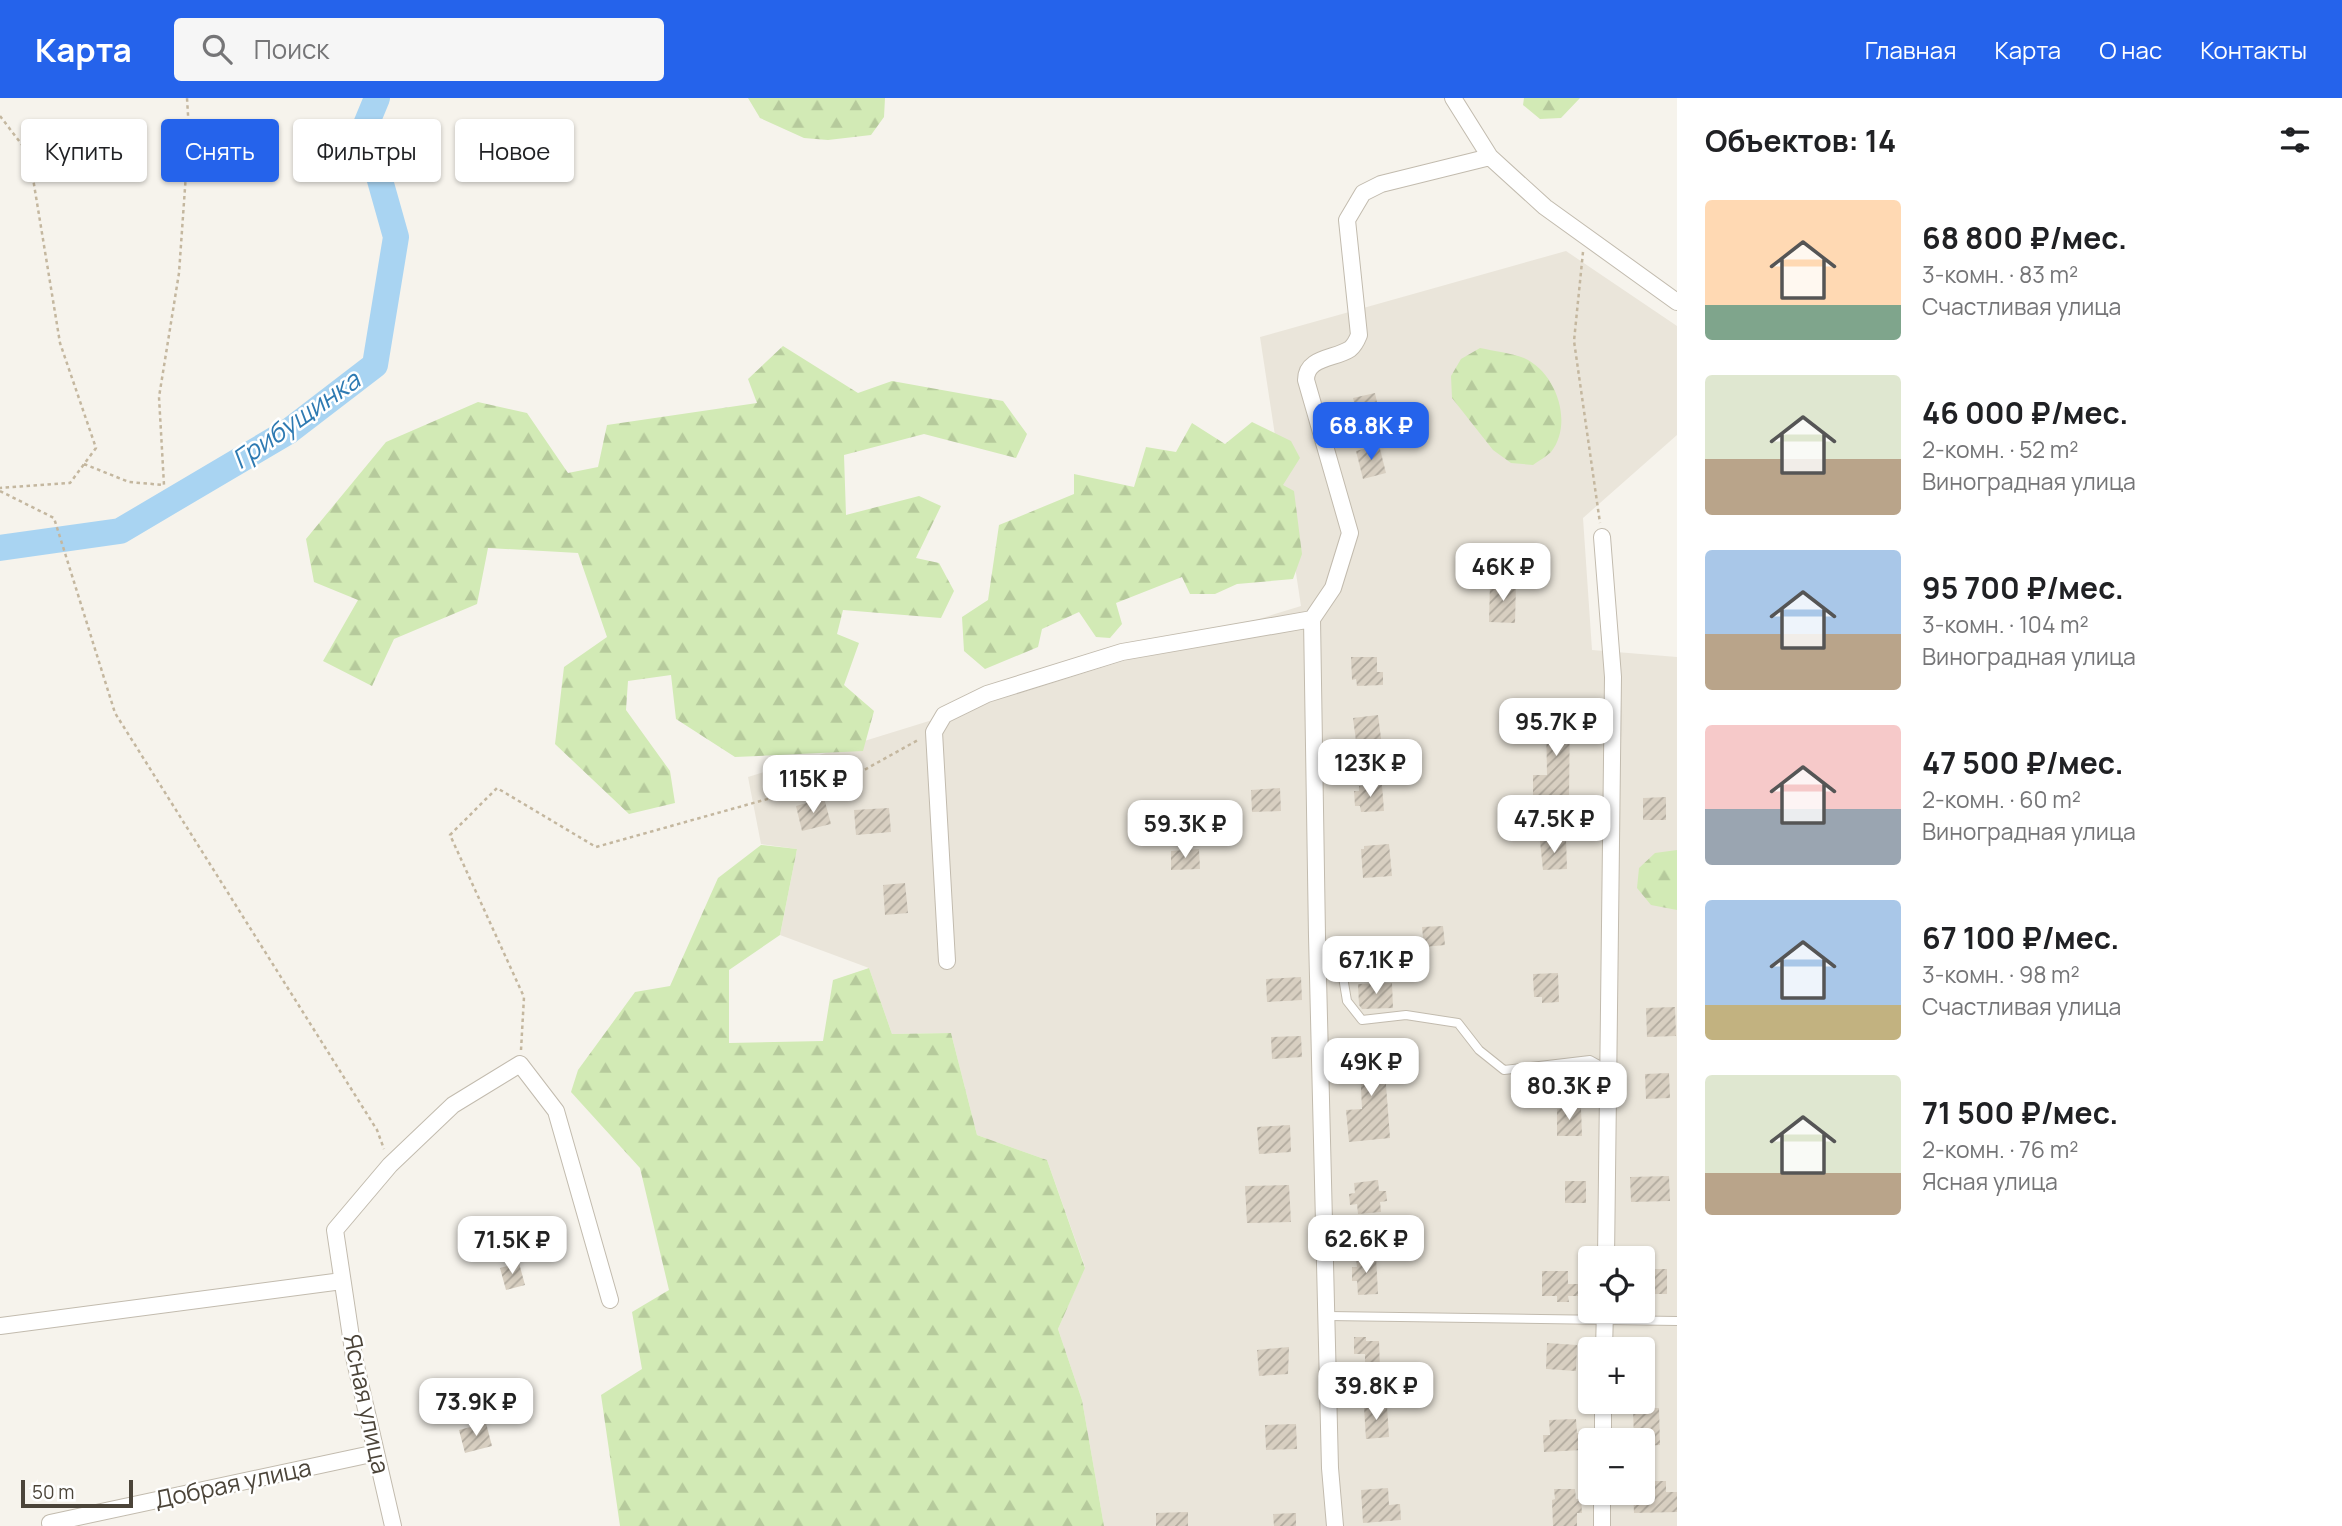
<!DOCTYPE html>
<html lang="ru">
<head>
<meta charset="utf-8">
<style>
	:root { --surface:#fff; --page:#f6f6f6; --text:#202124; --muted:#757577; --accent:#2563eb }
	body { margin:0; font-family:Manrope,sans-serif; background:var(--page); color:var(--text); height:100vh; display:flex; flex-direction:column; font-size:26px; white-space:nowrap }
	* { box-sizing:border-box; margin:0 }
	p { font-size:23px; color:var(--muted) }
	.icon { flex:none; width:38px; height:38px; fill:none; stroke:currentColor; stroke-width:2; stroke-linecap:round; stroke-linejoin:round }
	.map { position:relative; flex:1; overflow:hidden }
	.panel { display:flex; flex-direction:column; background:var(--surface); width:665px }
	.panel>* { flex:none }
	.banner { position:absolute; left:21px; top:21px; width:665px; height:63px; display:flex; gap:14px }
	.fabs { position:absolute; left:1578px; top:1148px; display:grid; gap:14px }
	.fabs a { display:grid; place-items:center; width:77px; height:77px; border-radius:7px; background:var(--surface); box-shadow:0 2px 5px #0004; font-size:35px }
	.scale { position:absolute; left:21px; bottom:18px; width:112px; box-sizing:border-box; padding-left:7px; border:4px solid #4b4439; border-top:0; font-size:19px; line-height:24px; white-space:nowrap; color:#4b4439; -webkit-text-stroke:5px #fff; paint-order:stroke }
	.price { position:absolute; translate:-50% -60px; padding:0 16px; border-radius:14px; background:#fff; color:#222; font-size:23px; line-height:46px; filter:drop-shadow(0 2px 4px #0008) }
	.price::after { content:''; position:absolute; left:50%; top:42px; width:21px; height:16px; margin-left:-10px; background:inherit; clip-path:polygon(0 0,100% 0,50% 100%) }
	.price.on { background:var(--accent); color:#fff }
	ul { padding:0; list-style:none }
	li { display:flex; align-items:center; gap:21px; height:175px; padding:0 28px }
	li span { display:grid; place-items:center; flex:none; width:196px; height:140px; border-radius:7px; color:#555 }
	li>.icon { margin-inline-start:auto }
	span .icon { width:84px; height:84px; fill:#fffc; stroke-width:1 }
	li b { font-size:30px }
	h2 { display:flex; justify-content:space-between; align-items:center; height:84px; padding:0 28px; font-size:30px }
	.tag { padding:0 24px; border-radius:7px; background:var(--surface); box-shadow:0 2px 5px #0004; font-size:24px; line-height:63px }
	.tag.on { background:var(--accent); color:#fff }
	header { display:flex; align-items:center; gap:42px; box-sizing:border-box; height:98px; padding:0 35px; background:var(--accent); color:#fff }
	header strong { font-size:33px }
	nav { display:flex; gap:38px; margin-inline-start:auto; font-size:24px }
	.search { width:490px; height:63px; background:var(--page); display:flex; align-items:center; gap:18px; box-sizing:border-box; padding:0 24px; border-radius:7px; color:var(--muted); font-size:26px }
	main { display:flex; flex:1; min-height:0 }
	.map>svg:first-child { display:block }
</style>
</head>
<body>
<header>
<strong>Карта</strong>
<div class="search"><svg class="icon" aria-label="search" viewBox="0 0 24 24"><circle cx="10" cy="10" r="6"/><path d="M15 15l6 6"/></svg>Поиск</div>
<nav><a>Главная</a><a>Карта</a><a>О нас</a><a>Контакты</a></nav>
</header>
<main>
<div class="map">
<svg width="1677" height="1428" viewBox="0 0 1677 1428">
	<defs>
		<pattern id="forest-firs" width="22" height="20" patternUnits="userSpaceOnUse" patternTransform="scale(1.75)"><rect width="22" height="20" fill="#d2eab5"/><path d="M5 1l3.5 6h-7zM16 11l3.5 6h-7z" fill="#b6ca9c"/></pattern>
		<pattern id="building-hatch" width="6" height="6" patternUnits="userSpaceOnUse" patternTransform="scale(1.75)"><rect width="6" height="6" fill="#d8cfc1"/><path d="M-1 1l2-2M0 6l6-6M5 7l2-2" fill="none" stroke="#b1aa9e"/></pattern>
	</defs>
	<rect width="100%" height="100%" fill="#f6f3ec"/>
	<path fill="#eae5da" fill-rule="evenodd" d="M1566,153L1677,228V337L1583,420L1592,552L1677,559V1428H1104L1082,1302L1058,1231L1085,1169L1047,1062L977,1037L951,935L892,936L869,870L780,837L797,751L761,746L748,679L1301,508L1260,239ZM1591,1160H1643V1213H1591ZM1591,1251H1643V1304H1591ZM1591,1342H1643V1395H1591Z"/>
	<path fill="url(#forest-firs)" d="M748,0H885L884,19L871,37L828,42L804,40L760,20Z
		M1524,0H1580L1561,20L1540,21L1523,7Z
		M783,248L858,295L892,283L1003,303L1027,336L1016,360L924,336L844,357L846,417L919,398L941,408L916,460L939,465L954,493L941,520L843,512L837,536L859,545L844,587L874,613L863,653L735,659L676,621L671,577L628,583L626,612L670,673L675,705L629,716L555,646L564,569L607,539L578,455L488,450L477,506L394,541L372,588L323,563L358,502L314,484L306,441L386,344L478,304L527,315L568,375L598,369L607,327L757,305L748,281Z
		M1480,250C1494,253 1511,255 1524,260C1556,274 1574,325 1551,354C1546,359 1538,363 1533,367L1511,365L1493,352L1452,300L1451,278L1461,261Z
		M1252,324L1291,343L1300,360L1283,387L1294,393L1302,456L1293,481L1237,486L1215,496H1190L1182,479L1116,505L1122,526L1110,540L1096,539L1079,514L1042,531L1038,549L985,571L964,553L962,519L988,502L999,427L1074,396V376L1134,389L1146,349L1176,354L1192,325L1225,346Z
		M761,747L797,751L780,837L729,872V945L823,943L833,882L869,870L892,936L951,935L977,1037L1047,1062L1085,1170L1058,1231L1082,1302L1104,1428H620L601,1297L642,1271L632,1214L669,1192L640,1070L571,994L578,972L635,894L670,888L718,780Z
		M1677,752V812L1651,807L1637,790L1639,770L1655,755Z"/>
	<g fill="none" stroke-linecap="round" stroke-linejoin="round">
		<path stroke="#a9d4f2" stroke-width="26" d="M0,450L120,433L289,333L375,267L396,139L365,29L377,0"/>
	</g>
	<path fill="url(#building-hatch)" d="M1375,295L1381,323L1360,327L1353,300Z
		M1379,347L1386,375L1363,381L1356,353Z
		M1490,485H1516L1515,525L1489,524Z
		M1351,559H1377V574H1383V587L1357,588L1356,581L1352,582Z
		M1570,614L1569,697L1533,698V677H1547L1546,615Z
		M1378,617L1382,648L1357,651L1353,620Z
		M1382,687L1384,713L1361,714L1360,708H1355L1354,693H1359V688Z
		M1280,690L1281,713L1252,714L1251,692Z
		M1666,699V722H1643V700Z
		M824,700L831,726L802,733L796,708Z
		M889,710L891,734L856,737L854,712Z
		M1566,741L1567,771L1543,772L1540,743Z
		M1389,746L1392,778L1363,780L1361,751H1364V748Z
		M1199,751L1200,771L1171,772V753Z
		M905,785L908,815L885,817L883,787Z
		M1443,828L1445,847L1424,849L1422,829Z
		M1558,875L1559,904L1542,905V899H1534L1533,876Z
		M1301,879L1302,902L1267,904L1266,881Z
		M1392,885L1393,910L1362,911L1359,907L1358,886Z
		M1675,909L1676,938L1647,939L1646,910Z
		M1301,938L1302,959L1272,961L1271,939Z
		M1385,949L1386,963H1391V978H1387L1386,987L1390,1040L1349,1044L1346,1012L1362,1011L1359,950Z
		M1669,975L1670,1000L1646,1001L1645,976Z
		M1581,1010L1582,1038H1557V1011Z
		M1290,1027L1291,1054L1259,1056L1257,1029Z
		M1669,1078L1670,1103L1631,1104L1630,1079Z
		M1378,1082L1379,1093H1386L1387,1103L1380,1104L1381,1114L1358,1116L1357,1106L1350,1107L1349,1096L1355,1095L1354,1085Z
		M1565,1083H1586V1105H1565Z
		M1289,1087L1291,1124L1247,1125L1245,1088Z
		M1376,1158L1378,1196L1358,1197L1357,1183H1352V1169H1357L1356,1159Z
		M519,1165L525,1187L506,1192L500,1170Z
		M1643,1171H1667V1196H1643Z
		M1542,1173H1568V1186H1581V1198H1568L1569,1204H1557V1198H1542Z
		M1354,1239H1366V1243H1379L1380,1272L1365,1273V1256H1354Z
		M1547,1245L1577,1247L1576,1273L1546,1271Z
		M1289,1249L1288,1276L1259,1278L1257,1252Z
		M1387,1308L1389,1339L1366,1341L1364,1309Z
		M1633,1310H1659L1660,1347L1643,1348V1342H1634Z
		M1576,1321L1577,1335H1582V1352L1544,1354L1543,1337H1550L1549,1322Z
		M486,1325L492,1348L465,1355L459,1332Z
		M1296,1326L1297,1351L1266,1352L1265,1327Z
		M1643,1383H1666V1394H1677V1414L1634,1415L1633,1395H1643Z
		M1388,1390L1389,1407L1400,1406L1401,1422L1363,1425L1361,1392Z
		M1554,1391H1575L1576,1401H1581L1582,1415H1577V1428H1553L1552,1402L1555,1401Z
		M1188,1414V1428H1156V1415Z
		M1296,1415V1428H1274L1273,1416Z"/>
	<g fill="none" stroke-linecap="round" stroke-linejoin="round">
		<defs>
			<path id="lane" d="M1319,841L1342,873L1347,903L1362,922L1406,917L1458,925L1479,952L1504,972L1590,962L1608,972
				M1328,1218L1677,1223"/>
			<path id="street" d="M1453,0L1490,59L1545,109L1677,204
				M1602,439L1613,579L1606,1160
				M947,863L934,634L944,617L987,596L1122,554L1312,521
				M0,1228L342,1183
				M1604,1251L1605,1213
				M1603,1342V1304
				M50,1425L376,1355
				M393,1428L354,1259L335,1132L390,1067L453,1007L520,966L556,1013L610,1202
				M1335,1428L1330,1370L1317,838L1312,521L1333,490L1350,435L1306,282C1306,259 1335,261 1350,251C1355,247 1357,242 1359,237L1347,122L1363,95L1381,86L1490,59
				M1602,1428V1395"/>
		</defs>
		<use href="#lane" stroke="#c2bbae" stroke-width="10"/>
		<use href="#street" stroke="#c2bbae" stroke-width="18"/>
		<path stroke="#c4b79f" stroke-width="2.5" stroke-dasharray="3.5 3.5" stroke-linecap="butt" d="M0,18L29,56L60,245L96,350L70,385L0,390
			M1583,154L1574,243L1600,425
			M84,366L129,384L164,387L159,299L179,175L189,33L187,0
			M0,393L54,420L115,615L377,1032L384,1051
			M521,952L524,899L450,737L497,690L596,749L857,676L918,642"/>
		<use href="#lane" stroke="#fff" stroke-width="8"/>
		<use href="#street" stroke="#fff" stroke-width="16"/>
	</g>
	<g text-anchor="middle" stroke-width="5" stroke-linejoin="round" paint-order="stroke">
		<g font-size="24" fill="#4b4439" stroke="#fff">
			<text transform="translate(366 1306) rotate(78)" y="8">Ясная улица</text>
			<text transform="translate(233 1386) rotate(-12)" y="8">Добрая улица</text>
		</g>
		<g font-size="26" font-style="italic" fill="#2e7ab2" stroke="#fff">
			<text transform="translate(296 322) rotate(-35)" y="9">Грибущинка</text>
		</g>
	</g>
</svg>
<div class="fabs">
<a><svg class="icon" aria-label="locate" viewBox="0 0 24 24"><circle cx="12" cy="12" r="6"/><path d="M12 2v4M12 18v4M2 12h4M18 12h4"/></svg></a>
<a>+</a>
<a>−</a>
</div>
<div class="scale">50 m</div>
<b class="price on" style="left:1371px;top:364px">68.8K ₽</b>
<b class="price" style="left:1503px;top:505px">46K ₽</b>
<b class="price" style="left:1556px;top:660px">95.7K ₽</b>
<b class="price" style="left:1370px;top:701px">123K ₽</b>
<b class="price" style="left:813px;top:717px">115K ₽</b>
<b class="price" style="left:1554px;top:757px">47.5K ₽</b>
<b class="price" style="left:1185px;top:762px">59.3K ₽</b>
<b class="price" style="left:1376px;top:898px">67.1K ₽</b>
<b class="price" style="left:1371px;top:1000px">49K ₽</b>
<b class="price" style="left:1569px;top:1024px">80.3K ₽</b>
<b class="price" style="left:1366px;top:1177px">62.6K ₽</b>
<b class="price" style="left:512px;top:1178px">71.5K ₽</b>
<b class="price" style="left:1376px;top:1324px">39.8K ₽</b>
<b class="price" style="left:476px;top:1340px">73.9K ₽</b>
<div class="banner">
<a class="tag">Купить</a>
<a class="tag on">Снять</a>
<a class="tag">Фильтры</a>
<a class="tag">Новое</a>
</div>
</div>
<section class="panel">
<h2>Объектов: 14<svg class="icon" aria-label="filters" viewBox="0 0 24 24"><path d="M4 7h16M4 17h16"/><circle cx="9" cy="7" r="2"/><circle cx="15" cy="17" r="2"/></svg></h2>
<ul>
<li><span style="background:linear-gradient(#ffd9b3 75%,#7fa58c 0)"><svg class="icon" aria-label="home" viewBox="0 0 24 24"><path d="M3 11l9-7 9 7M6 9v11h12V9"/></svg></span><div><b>68 800 ₽/мес.</b><p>3-комн. · 83 m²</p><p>Счастливая улица</p></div></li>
<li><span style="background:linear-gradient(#dfe7d0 60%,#b9a48a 0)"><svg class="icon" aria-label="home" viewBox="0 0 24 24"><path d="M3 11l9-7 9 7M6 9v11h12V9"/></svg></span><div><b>46 000 ₽/мес.</b><p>2-комн. · 52 m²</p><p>Виноградная улица</p></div></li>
<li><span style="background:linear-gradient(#a9c7e8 60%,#b9a48a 0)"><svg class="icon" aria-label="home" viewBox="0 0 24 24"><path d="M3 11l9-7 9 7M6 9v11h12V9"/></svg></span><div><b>95 700 ₽/мес.</b><p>3-комн. · 104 m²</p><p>Виноградная улица</p></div></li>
<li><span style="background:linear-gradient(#f6c9c9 60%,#9aa5b1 0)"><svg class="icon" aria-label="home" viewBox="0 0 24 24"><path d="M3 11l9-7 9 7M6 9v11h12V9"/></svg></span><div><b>47 500 ₽/мес.</b><p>2-комн. · 60 m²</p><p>Виноградная улица</p></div></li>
<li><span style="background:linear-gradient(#a9c7e8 75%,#c2b280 0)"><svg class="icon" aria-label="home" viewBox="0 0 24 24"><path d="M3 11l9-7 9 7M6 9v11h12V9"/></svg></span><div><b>67 100 ₽/мес.</b><p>3-комн. · 98 m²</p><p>Счастливая улица</p></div></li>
<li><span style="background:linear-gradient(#dfe7d0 70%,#b9a48a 0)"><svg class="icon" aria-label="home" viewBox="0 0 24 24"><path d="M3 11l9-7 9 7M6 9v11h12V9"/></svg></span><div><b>71 500 ₽/мес.</b><p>2-комн. · 76 m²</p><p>Ясная улица</p></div></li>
</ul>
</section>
</main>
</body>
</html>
